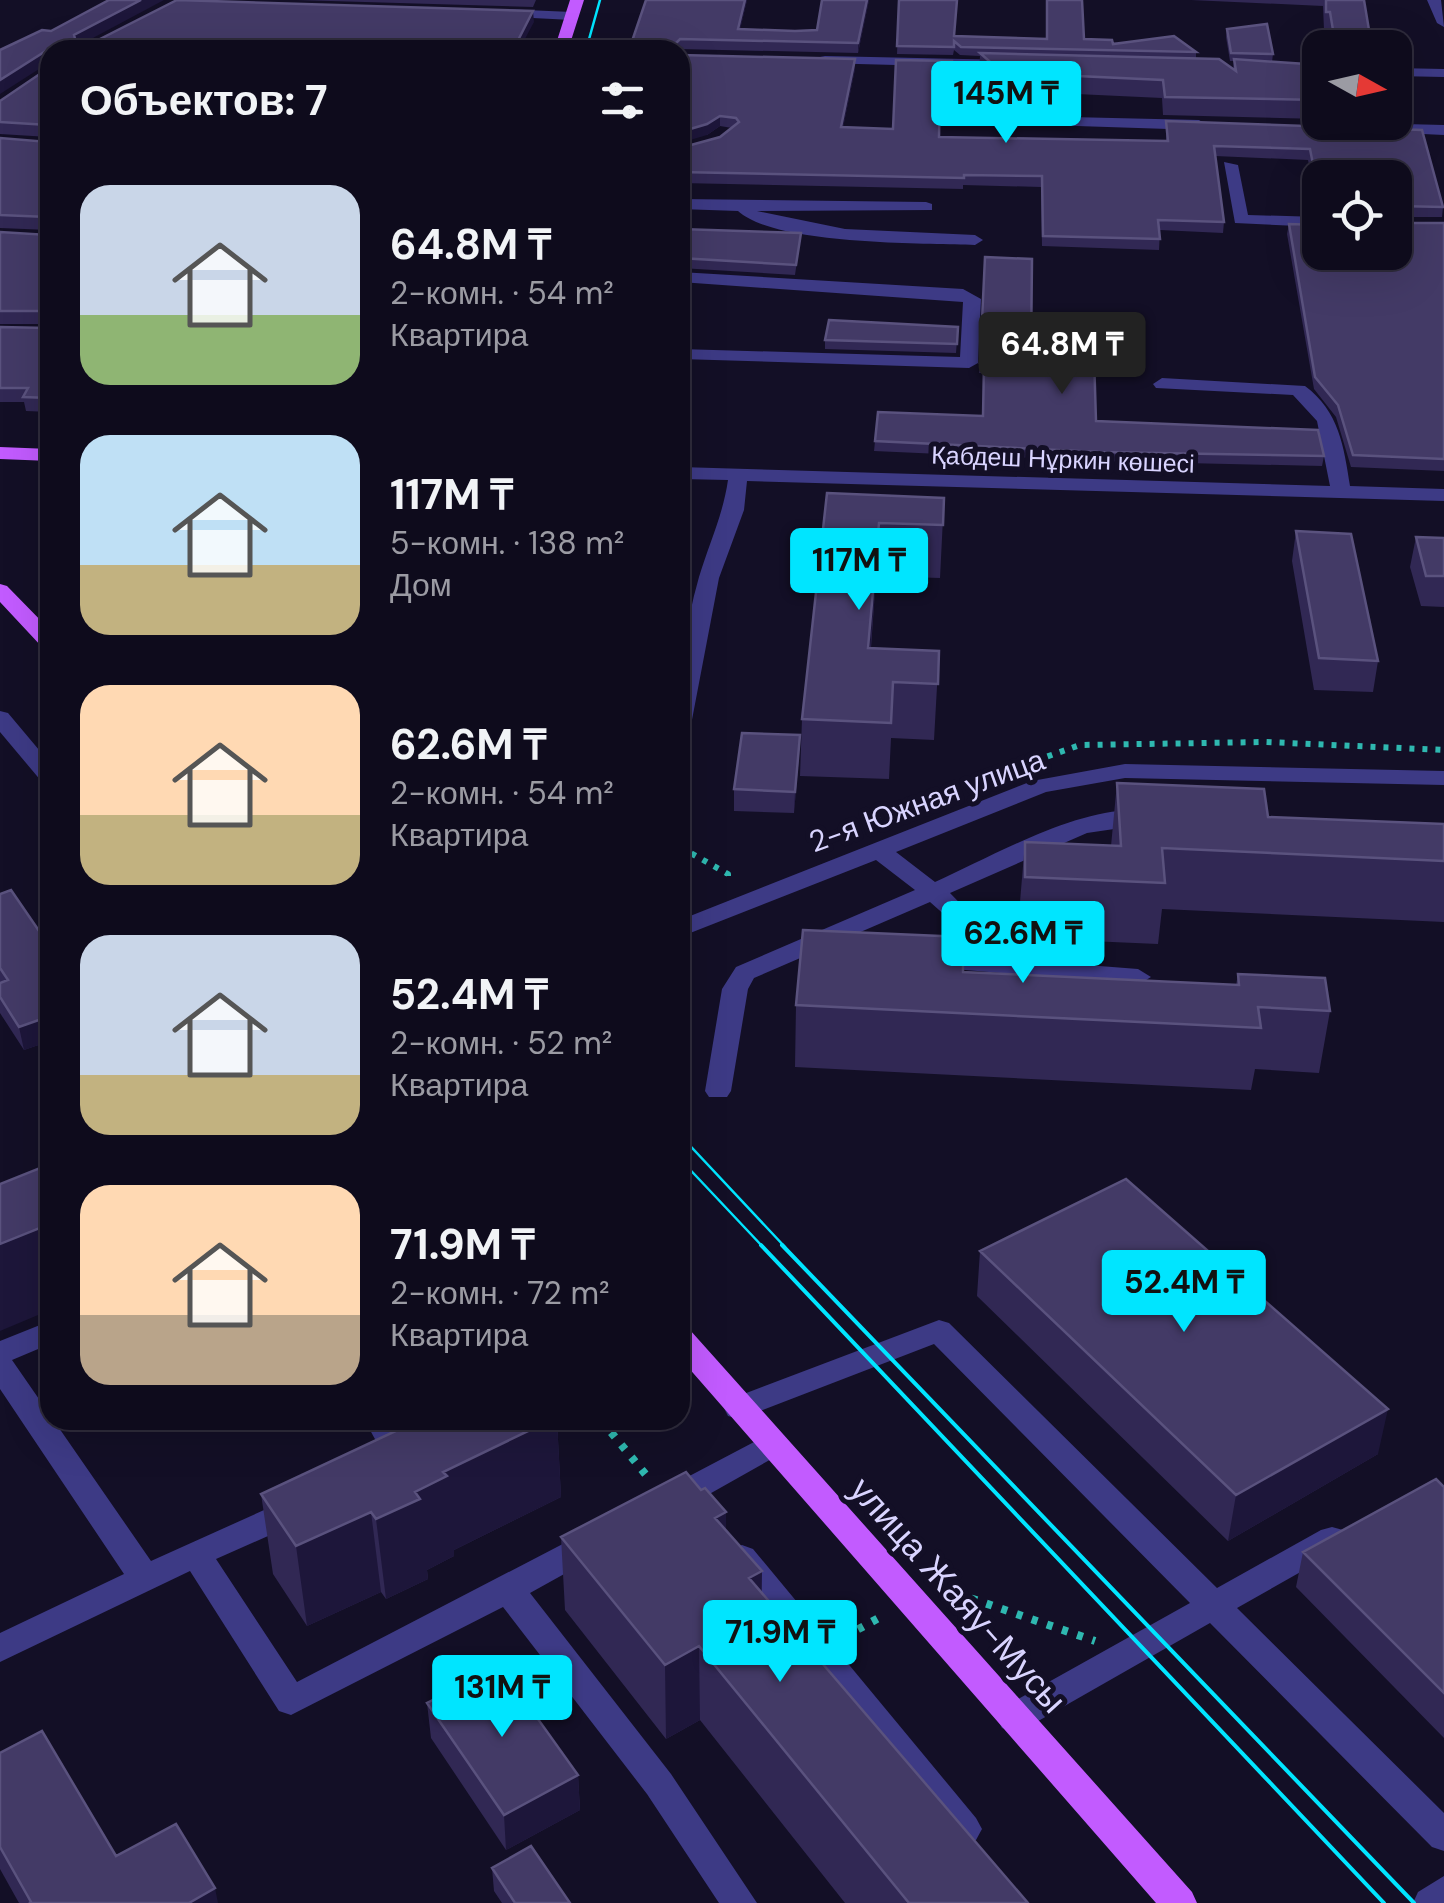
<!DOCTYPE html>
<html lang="ru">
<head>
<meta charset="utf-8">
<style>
	:root { --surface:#0e0b1c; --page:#171425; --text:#f1f3f6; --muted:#9b9ba3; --line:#2e2b3b; --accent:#00e5ff }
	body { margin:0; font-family:"DM Sans",sans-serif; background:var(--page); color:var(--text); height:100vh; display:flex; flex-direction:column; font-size:38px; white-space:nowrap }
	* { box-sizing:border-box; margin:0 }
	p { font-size:32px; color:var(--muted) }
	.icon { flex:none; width:55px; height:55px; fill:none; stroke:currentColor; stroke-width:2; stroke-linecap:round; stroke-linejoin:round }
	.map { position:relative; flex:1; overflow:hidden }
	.side { position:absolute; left:40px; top:40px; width:650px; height:1390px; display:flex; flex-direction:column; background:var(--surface); border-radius:30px; box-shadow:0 10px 40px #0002,0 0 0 2px var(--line) }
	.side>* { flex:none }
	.needle { width:65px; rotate:98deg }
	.controls { position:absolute; left:1302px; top:30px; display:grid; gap:20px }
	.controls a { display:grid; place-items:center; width:110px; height:110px; border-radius:20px; background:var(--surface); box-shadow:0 10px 40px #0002,0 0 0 2px var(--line); font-size:50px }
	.price { position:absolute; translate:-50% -85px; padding:0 22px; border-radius:10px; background:var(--accent); color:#111; font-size:32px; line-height:65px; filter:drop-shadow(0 2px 5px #0008) }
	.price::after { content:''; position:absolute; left:50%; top:60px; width:30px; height:22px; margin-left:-15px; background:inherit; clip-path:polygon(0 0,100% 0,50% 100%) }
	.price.active { background:#222; color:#fff }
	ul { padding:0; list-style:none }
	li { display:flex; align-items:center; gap:30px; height:250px; padding:0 40px }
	li span { display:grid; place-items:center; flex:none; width:280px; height:200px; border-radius:30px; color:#555 }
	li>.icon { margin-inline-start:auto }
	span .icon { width:120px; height:120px; fill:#fffc; stroke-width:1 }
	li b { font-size:42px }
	h2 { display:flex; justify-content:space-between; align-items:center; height:120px; padding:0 40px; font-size:42px }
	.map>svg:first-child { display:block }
</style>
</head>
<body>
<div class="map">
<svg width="1444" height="1903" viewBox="0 0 1444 1903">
	<rect width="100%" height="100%" fill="#130f26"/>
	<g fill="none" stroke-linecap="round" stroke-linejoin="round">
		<path stroke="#2fb8b0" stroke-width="6" stroke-dasharray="5 8" stroke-linecap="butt" d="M1023,765L1080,745L1266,742L1444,750
			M865,827L891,816
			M680,847L728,874V884"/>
		<path stroke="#2fb8b0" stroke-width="8" stroke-dasharray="6 10" stroke-linecap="butt" d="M601,1420L651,1481
			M941,1588L1095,1641
			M844,1637L886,1614"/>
		<path fill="#3d3a85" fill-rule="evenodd" d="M1427,0H1441L1444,27L1437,23Z
			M501,9L572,12L579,16L572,20L496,16L494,13Z
			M825,56L1010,60L1017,64L1010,68L820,63V57Z
			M1395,68L1444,69V77L1395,76Z
			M989,115L1199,120L1207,125L1199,130L984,123L981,120Z
			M1364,123L1444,125V135L1359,131V125Z
			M1224,162L1238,165L1248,215L1320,217V227L1235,223Z
			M680,199L926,202L932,204V210L757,211L845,229L975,235L983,240L975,245C922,243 775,245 738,211L680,209Z
			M680,272L963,289L981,299L978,363L969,368L680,359V349L960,357L963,302L680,282Z
			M1162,378L1305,386C1339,411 1344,447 1350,486L1444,489V501L747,481L744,510L719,578L691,725L680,732C680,679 684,628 699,577C709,544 723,515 728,480L680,479V467L1330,486L1317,421L1293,395L1156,388L1153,384Z
			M0,711L8,713L50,763V784L42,782L0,732Z
			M1125,764L1444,771V785L1125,778L1046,792L896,852L935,882C992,857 1093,797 1155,813L1159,818L1155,823L1087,833L950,893L980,924L982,957L1138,969L1151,977L1138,985L919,966L915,961L919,956L957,955L956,925L930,902L754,978L748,989L731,1091L727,1097H709L705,1091L722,989L736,967L915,890L876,860L680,937V920L1032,781Z
			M939,1320L949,1323L1217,1588L1321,1530L1332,1527L1343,1530L1348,1539L1343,1548L1237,1608L1444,1813V1851L1432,1847L1210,1623L1026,1728L1014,1732L1002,1728L997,1718L1002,1708L1190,1603L934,1344L739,1419L728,1416L724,1408L728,1400Z
			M50,1321V1344L12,1360L151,1561L282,1502L293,1499L304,1502L309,1511L304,1520L216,1559L297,1682L580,1535L591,1531L602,1535L607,1544L602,1553L530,1593L671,1774L757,1903H719L647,1794L503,1607L291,1715L279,1711L190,1571L0,1662V1633L124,1574L0,1389V1341Z
			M365,1420H396L422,1459L418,1467C391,1476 376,1441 365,1420Z
			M771,1433L782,1437L786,1445L782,1453L681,1510L670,1513L659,1510L654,1501L659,1492Z
			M742,1545L753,1549L976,1818L982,1829L976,1840L964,1844L952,1840L731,1567L726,1558L731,1549Z
			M1444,1876V1903H1413L1418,1892Z"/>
		<path fill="#c25bff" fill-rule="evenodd" d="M570,0H584L568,50H554Z
			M0,447L50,449V461L0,459Z
			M0,584L7,586L50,630V648L42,647L0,602Z
			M680,1327L690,1330L1192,1892L1197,1903H1156L680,1358Z"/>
		<path stroke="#00e5ff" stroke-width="2.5" d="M586,50L600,0
			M680,1135L785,1247
			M680,1159L763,1247"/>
		<path stroke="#00e5ff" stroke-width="4" d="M761,1245L1384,1903
			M782,1245L1414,1903"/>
	</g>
	<path fill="#312854" d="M296,0H536L533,7Z
		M747,0L740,29L795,31L817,30L869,0L858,53L680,49L629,50Z
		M899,0L955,36L1084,39L1196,52V58L1233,69L1234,61H1230L1226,37L1227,29L1273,54L1272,62L1320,65V119L1163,115L1162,98L1055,93V87L1005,94L979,71L980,56L960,55L954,50L953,55L897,54Z
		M1191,0H1364L1372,48H1331L1328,30H1324L1323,6Z
		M680,55L855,69L843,127L893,129L952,61L950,92H940L939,137L1166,141V121L1422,130L1443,207L1442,217H1395V178H1320V214L1308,160L1215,156L1224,222L1223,233L1160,230L1159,250L1042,246L1041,187L963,185V189L680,183V148L720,137L732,128L720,126L707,135Z
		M50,67V324H0V232L48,235L49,230L0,228V138L48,142L49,137L0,134V101Z
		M1397,223H1444V471L1351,467L1336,417L1314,389L1287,234L1289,224L1320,225Z
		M680,229L801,233L795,275L680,268Z
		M985,257L1031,353L1096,421L1324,456L1322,466L1097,461L874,451L878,412L982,416L984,373H979Z
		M50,326V412L26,411L24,402H0V327L48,328Z
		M958,327L956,353L825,349V340Z
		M827,493L944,498L940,578L876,576L871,648L939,651L934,740L891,738L889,779L800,776L802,719Z
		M1296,531L1378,661L1373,692L1314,690L1292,561Z
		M1416,537L1444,538V607L1421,606L1410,567Z
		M799,756L794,813L734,811V789Z
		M1117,783L1268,817L1444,824V922L1162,909L1158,944L1020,938V902L1025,842L1111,846Z
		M0,894L50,947V1041L24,1050L0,1013Z
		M963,972L1236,985L1238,974L1330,1011L1319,1073L1255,1069L1251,1090L795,1067L796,1005Z
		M980,1251L1378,1454L1228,1541L977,1296Z
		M406,1420H557L561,1497L454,1550V1556L427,1570L428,1579L386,1599L381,1592L307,1626L273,1574L261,1494L409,1425Z
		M1444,1487V1738L1296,1587L1303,1552Z
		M701,1490L726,1512V1531L761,1592L1028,1903H845L700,1720L666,1739L565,1610L561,1537Z
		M427,1703L578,1775L580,1810L506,1850L431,1738Z
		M0,1753L116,1856L218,1903H19L0,1869Z
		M492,1868L570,1903H502L494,1891Z"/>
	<path fill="#1d163a" d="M141,0H164L76,47L74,35Z
		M745,0H747L738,39V29Z
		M867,0H869L858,53V43Z
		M533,11L534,22L519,50H513Z
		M49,49L50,62L0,94V80Z
		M855,59V69L841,138V127Z
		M1056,69L1055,87L1005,94L1006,76Z
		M720,116V126L707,135L680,143V132Z
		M879,523L876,576L866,703L868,648Z
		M800,735L799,756L794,813L795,792Z
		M50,1016V1041L24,1050L19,1027Z
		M50,1224V1310L0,1331V1244Z
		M1388,1409L1378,1454L1228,1541L1236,1495Z
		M551,1420H557L561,1497L454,1550V1556L427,1570L428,1579L386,1599L376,1519L443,1472Z
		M371,1512L381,1592L307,1626L296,1546Z
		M726,1512V1586L715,1518Z
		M762,1571L761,1645L749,1578Z
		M699,1646L700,1720L666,1739L665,1665Z
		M578,1775L580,1810L506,1850L504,1815Z
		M215,1888L218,1903H189Z"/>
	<path fill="#433a66" stroke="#5a527e" stroke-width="2.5" d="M109,0H141L74,35L76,42L96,41L177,0L533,11L513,50H50V64L49,49L0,80V50L42,30L51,31Z
		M646,0H745L738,29L795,31L817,30L822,0H867L858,43L680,39L676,43L678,50H629Z
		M899,0H957L954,36L1047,39V0H1082L1084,39L1112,40L1113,44L1174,36L1196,52L961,47L954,41V47L897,46Z
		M1326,0H1364L1372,48H1336L1330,12H1326Z
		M1267,24L1273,54L1231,53L1227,29Z
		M980,53L1219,59L1236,71L1234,59L1320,65V100L1165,97L1163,80L1056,75V69L1006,76Z
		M680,55L855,59L841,127L893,129L896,60L952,61L951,82H940L939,137L1168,141L1166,121L1422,130L1443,207L1397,206L1395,212V178H1320V200L1310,149L1214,146L1224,222L1158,220L1160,239L1043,236L1042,176L964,175V178L680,172V148L720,137L739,122L736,118L720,116L707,124L680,132Z
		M50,67V127L48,125L0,122V101Z
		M50,135V219L48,217L0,215V138L48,142Z
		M1395,221L1397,223H1444V459L1353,455L1338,405L1315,377L1289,224L1320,225V252H1395Z
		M50,227V319L48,311H0V232L48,235Z
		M680,229L801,233L796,265L680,258Z
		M985,257L1032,259L1031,353L1094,356L1096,421L1318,430L1324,456L1098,452L875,441L878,412L983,416L984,364L980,363Z
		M829,320L958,327L957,344L825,340Z
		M50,326V398L23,397L28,388H0V327L48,328Z
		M827,493L944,498L943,525L879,523L868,648L939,651L938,684L893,682L891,723L802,719Z
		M1296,531L1351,534L1378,661L1319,658Z
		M1416,537L1444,538V576H1426Z
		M742,733L800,735L795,792L734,789Z
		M1117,783L1264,789L1268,817L1444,824V861L1162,848L1165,883L1025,877V842L1121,846Z
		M11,890L50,947V1016L19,1027L0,997V983L8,980L0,968V894Z
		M803,930L963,937V972L1239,985L1238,974L1325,978L1330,1011L1258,1007L1261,1028L796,1005Z
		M50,1164V1224L0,1244V1184Z
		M1126,1179L1388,1409L1236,1495L980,1251Z
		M419,1420H551L443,1472L447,1476L415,1492L420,1499L376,1519L371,1512L296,1546L261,1494Z
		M686,1472L701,1490L705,1488L726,1512L715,1518L762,1571L749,1578L1028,1903H909L699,1646L665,1665L561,1537Z
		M1436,1479L1444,1487V1693L1303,1552Z
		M500,1666L578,1775L504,1815L427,1703Z
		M42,1731L116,1856L176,1824L215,1888L189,1903H29L31,1902L0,1847V1753Z
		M531,1846L570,1903H515L492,1868Z"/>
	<g text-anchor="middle" stroke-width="10" stroke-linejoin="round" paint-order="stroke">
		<g font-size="25" fill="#d9d4ff" stroke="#130f26">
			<text transform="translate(1063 459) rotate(2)" y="9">Қабдеш Нұркин көшесі</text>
		</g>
		<g font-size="30" fill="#d9d4ff" stroke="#130f26">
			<text transform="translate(927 801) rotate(-20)" y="10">2-я Южная улица</text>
		</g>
		<g font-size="35" fill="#d9d4ff" stroke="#130f26">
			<text transform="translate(958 1595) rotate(48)" y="12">улица Жаяу-Мусы</text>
		</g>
	</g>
</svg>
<div class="controls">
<a><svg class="needle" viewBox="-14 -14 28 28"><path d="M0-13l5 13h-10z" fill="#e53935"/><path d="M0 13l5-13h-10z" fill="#9b9ba3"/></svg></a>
<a><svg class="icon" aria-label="locate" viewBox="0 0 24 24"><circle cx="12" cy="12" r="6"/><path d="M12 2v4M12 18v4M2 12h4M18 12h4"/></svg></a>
</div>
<b class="price" style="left:1006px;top:146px">145M ₸</b>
<b class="price active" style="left:1062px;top:397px">64.8M ₸</b>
<b class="price" style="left:859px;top:613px">117M ₸</b>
<b class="price" style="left:1023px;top:986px">62.6M ₸</b>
<b class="price" style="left:1184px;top:1335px">52.4M ₸</b>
<b class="price" style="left:780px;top:1685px">71.9M ₸</b>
<b class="price" style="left:502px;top:1740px">131M ₸</b>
<section class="side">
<h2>Объектов: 7<svg class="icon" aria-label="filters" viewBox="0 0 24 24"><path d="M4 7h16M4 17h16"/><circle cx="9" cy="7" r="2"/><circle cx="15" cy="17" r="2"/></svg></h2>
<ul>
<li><span style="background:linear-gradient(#c9d6e8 65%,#8fb573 0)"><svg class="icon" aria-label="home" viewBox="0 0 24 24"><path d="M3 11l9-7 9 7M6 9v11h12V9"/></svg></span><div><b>64.8M ₸</b><p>2-комн. · 54 m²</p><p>Квартира</p></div></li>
<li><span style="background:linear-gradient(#bfe0f5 65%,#c2b280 0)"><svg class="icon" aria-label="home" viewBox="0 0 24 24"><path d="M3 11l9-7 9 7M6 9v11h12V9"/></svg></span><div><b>117M ₸</b><p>5-комн. · 138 m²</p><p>Дом</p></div></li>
<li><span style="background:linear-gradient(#ffd9b3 65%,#c2b280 0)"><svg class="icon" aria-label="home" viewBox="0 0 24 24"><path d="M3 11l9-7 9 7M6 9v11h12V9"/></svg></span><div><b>62.6M ₸</b><p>2-комн. · 54 m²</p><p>Квартира</p></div></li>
<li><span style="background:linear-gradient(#c9d6e8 70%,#c2b280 0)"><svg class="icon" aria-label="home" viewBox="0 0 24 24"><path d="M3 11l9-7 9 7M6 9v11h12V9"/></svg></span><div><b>52.4M ₸</b><p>2-комн. · 52 m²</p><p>Квартира</p></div></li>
<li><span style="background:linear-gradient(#ffd9b3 65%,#b9a48a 0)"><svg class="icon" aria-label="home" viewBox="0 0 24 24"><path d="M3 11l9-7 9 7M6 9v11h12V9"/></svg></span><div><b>71.9M ₸</b><p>2-комн. · 72 m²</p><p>Квартира</p></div></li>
</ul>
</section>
</div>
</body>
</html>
